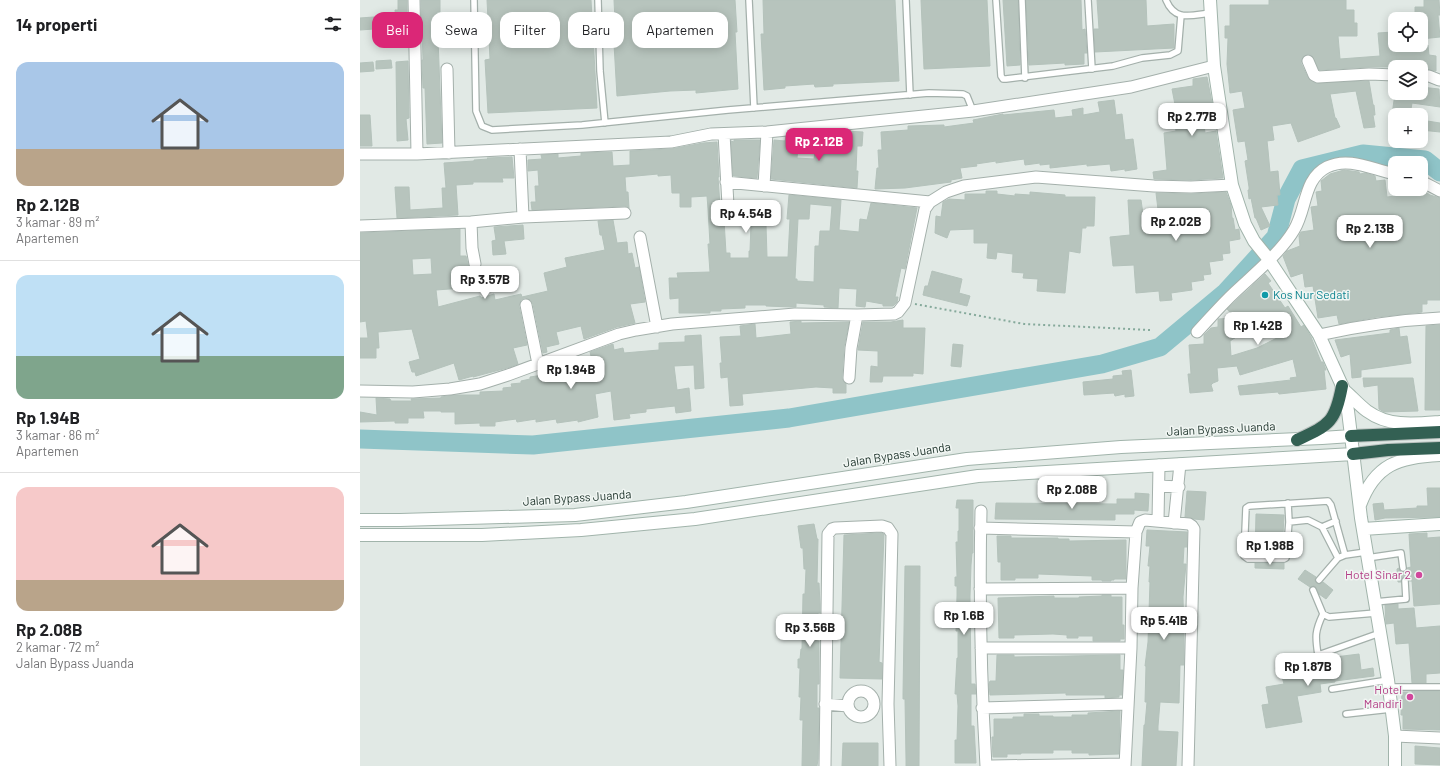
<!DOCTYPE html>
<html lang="id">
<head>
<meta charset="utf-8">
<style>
	:root { --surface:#fff; --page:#f2f2f2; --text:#202124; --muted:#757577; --line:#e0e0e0; --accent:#db2777 }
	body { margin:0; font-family:Barlow,sans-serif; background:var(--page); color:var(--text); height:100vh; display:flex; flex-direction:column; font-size:15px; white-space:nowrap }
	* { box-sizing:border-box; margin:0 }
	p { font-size:13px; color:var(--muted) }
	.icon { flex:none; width:22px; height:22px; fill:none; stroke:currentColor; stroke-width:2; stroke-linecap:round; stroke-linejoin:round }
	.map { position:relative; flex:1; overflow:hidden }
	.drawer { display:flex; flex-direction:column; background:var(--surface); width:360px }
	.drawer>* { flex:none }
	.guide { position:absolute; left:12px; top:12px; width:380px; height:36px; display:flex; gap:8px }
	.buttons { position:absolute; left:1028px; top:12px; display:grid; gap:8px }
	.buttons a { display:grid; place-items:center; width:40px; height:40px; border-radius:8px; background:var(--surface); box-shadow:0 2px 10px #0003; font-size:20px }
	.price { position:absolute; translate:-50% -34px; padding:0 9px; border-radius:8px; background:#fff; color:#222; font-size:13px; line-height:26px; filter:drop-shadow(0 1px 2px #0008) }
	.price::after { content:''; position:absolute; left:50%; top:24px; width:12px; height:9px; margin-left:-6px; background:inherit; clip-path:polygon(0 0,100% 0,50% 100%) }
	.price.on { background:var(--accent); color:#fff }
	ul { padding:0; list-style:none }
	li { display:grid; align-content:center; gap:8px; height:212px; padding:0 16px }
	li+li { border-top:1px solid var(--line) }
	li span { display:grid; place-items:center; height:124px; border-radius:12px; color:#555 }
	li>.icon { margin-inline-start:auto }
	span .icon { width:72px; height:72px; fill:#fffc; stroke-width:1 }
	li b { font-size:17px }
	h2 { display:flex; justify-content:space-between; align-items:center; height:48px; padding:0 16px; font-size:17px }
	.tag { padding:0 14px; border-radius:12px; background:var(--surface); box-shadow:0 2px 10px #0003; font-size:14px; line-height:36px }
	.tag.on { background:var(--accent); color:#fff }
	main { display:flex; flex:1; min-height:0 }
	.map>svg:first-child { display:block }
</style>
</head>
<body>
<main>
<section class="drawer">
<h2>14 properti<svg class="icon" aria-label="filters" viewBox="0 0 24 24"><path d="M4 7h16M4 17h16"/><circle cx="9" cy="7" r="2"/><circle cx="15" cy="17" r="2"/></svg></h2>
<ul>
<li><span style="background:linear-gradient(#a9c7e8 70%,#b9a48a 0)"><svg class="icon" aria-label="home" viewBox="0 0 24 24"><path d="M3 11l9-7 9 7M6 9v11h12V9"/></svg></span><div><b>Rp 2.12B</b><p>3 kamar · 89 m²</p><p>Apartemen</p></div></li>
<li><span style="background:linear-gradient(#bfe0f5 65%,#7fa58c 0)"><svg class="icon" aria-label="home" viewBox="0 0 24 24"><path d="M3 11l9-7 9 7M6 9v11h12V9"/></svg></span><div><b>Rp 1.94B</b><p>3 kamar · 86 m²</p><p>Apartemen</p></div></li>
<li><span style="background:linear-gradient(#f6c9c9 75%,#b9a48a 0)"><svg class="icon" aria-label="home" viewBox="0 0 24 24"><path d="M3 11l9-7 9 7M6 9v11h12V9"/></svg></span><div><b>Rp 2.08B</b><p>2 kamar · 72 m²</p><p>Jalan Bypass Juanda</p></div></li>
</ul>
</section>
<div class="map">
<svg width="1080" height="766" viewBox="0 0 1080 766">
	<rect width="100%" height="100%" fill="#e1e9e5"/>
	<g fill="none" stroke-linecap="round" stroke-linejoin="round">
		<path stroke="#8fc4c8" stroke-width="19" d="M0,439L173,445L429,418L742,364L800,347L866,292L916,237L926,199L942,169L1003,154L1065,160L1080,172"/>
	</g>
	<path fill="#b7c4bd" stroke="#b4c2bb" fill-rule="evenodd" d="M38,0H47V20L36,21L35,10H38Z
		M61,0H80V12H77L82,143L67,144L65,88H63L62,60H63Z
		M127,0H231L237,108L128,113L125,60L130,59Z
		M254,0H375L377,32H375L378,89L336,93V90L310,91L257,96L254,44L256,43Z
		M403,0H535L539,81L473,84V86L455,87L454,84L425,86V88L404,90L401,34H404Z
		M561,0H627L630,66L564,69Z
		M643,0H658L660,65L647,66Z
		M666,0H721L722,30L725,29L727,53H724V64L705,65V63L669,65Z
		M737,0H786L787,26L814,24V48L735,52L734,29H739Z
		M909,0H986V10H994V23H997V36H978L980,59L1020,56L1018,33L1033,32L1034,45H1068L1069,55L1076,56V71L1061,69V67H1009L959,70L952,56L948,54L943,57L941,63L948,78L955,83L1009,81L1013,105H1014L1015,115H1013L1015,127L1004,128L996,91L970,94L975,118H976L980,127L938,142L931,123L912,126L914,140L907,141L908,150L910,172L918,171L920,195H917L918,205L901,207L910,226L901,230L896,218H895L891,198L889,199L888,190H889V187L885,161L888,160L885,141L878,142L873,110L885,108L882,91L870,93L867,64L868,38H865V26H870V5H909Z
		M1064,0H1079L1080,15H1078L1080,37L1061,39V16H1055V7H1064Z
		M27,16L28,28L0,30V18Z
		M31,60L32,68L16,69V61Z
		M48,61L49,118L46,119L48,140L37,141L36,62Z
		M13,62L14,71L0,72V63Z
		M847,77L854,113L843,114L845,133L856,131L863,178L831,180L794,179L793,172L807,170L804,133L816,131L814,115H817L812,89L833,86V79Z
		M1061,87L1079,89L1080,107L1052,103L1050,115H1032L1035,93H1061Z
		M754,100L756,115L762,114L765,140L773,139L777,169L765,171V169L751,171L750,164L727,166V164L690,168V164L680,165V163L665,165L664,159L636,163V161L616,164L617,166L600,168L602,178L591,180V182L545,188L515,189L517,168H519L518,150H522L521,132L548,130V126L584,125V127L614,123L613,120L643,114V115L694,110L695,118L713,116L712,110L723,108V115L740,112L738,102Z
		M0,115H10L12,146H0Z
		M1061,120L1080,123V132L1061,130Z
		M486,131L503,132L502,146H497L496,171H498L497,188L411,179L414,140L425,141L426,137L439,136L437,158L454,159L455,153L471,154V149H472L474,132Z
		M374,140H400L397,178L373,176L371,141L374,142Z
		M357,142L359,177H358L361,220H364L366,253H370V258H389V251H390L391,225H406L407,257H428L430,219H427L429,195L481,200L479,230L499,232L500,219L507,220L511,203L557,208L545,269L541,268L535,297H538L537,302L533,306H523V304L506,301L505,307L496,306L497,289L479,288L478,308L464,307V305L436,303V307H432L406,306V305H385V308L361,309V311H350V313H319V298L310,299L309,278H318L317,273L350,272L348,244H350L348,209L347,196L331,197V207H320V193H312L311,175L298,176V174L265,177L266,192H268L269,208L265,206L172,210L171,202H176L175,186H179L178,170L168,171V160L182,159L181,155L198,154V158L221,156V153L252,152L253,166L270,165V151L311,149L343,143ZM450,204L472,206L470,231H460L459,246H455L454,282L437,281V279H435L438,219H449Z
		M152,157L154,178H142L143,182H113V184L96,185L98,215L37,218L35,187H49L50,210L83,208L82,188H86L84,163L114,161V160L128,159L127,158Z
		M984,170L999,172L1000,174L1005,173L1015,176L1016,181L1025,180L1027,197L1043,195V189H1061L1070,195L1080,198V300H1067V304H1062V312L1017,317L979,324L977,315L958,318L953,286L945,287L943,273L931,277L923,256L927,251L940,246L939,236L941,232L954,230L951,207L958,206L956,192L962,191L961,181L970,174Z
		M626,191H637V194L655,196V194L670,195V192L705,195V197H735L734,226H726V228H722L720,253L709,251L705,293L677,291L678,279L663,278L664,273L652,272L653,254L637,252L636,259L627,258L628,243H614V229L590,230L587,238L575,233L576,216L581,217L583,202L589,199L605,200V194H626Z
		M866,192L871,205L872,218H873L875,230L879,229L880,239L869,241L870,253L862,254L863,260L849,262L851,274L843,275L844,280L831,282L832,290L811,293L812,300L800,301L799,291L776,293L774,265L753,266L750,237L770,235L768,200H781L785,228L800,226L796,193L831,194Z
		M253,220L257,243L267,242L268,254L272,253L275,268L279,267L285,302L270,304L275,323L257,327L224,339L221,326L196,332L199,344L186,347L187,352L183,353L173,304L171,300L165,298L161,300L159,306L167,345L153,348L158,364L147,368L113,377V376L99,380L94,363L56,376L55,372H52L49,362L60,359L52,329L18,332L19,348H16V358H0V338H8L6,321L0,322V233L100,229V256H106L109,268L113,272L117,271V287L76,290L78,307L120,296L121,298L134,294L135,300L161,294L162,297L188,291L184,273L207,267L205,258L245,250L242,235H240L238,221ZM71,258L72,274L53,275L52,259Z
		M163,225L164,239L144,241L146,254L133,255L132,241L136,240L134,227Z
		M572,271L602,279L599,293L610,296L607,306L563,295L565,286H568Z
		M905,274L911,281L908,283L925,308L928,306L941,327L944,325L951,337L961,362H963L966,370H964L966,389L919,394L918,392L880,395L878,386L931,380L930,378L937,377L933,359L880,375L877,366L857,368L858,381L853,383L851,385L853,391L830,393L828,374H831L829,345L844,344V335L851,328L858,327V319L875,318L867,309ZM909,316L919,337L897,348L871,356L870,341Z
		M543,320V328H565L563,374L553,373V376H523L522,382H510L511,366L518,367V351L498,350L503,322H531Z
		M441,321V323L489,322L484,347L482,378L483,381L486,384V393H473V388L456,387L382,394L383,405L370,406L368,377L361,378L360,363H362L360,337L381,336L380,326L395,324L396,338L431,334L430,322Z
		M1080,325V410H1065L1066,326Z
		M1039,328L1040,337L1047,336L1051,363L1001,370V377L992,378L990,354L981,357L975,340L1030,333V330Z
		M341,335L344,388L335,389L334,365L314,366L317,390L329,388L331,411L316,413L315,406L286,409V412L269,414L270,418L254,420L251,391L235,394L238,417L218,422V420L197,423L196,419L176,422V419L157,422L156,419L135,422V426H120V423L95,424V412H81V411H63L64,418H48V423H35V421L0,422V412L17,415L16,398L30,399L31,401H52L51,399L81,398V397L95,395H120V392L143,391V388L152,387L151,384L161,383V381L170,379V377L222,369L221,362L232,360L230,352L253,344L254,350L263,348L264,353L299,350V343L325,342V336Z
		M593,344L603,345L601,367L591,366Z
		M771,370L774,396L765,397V394L755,396L754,393L724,395L723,382L753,379V376L763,375L762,371Z
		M1003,378H1053L1058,411L1024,412L1019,409L1018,385L1004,387Z
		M1067,488H1080V517L1025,518L1015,520L1013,504L1023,503L1024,510L1057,508V506H1068Z
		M827,491L846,492L844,520L834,519L825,517Z
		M775,493L789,494L788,511L774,510V514H755V520L635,519L636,503L757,504V499H775Z
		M597,500H613V553H612L611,565L610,596L611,684H615L616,694H611V726H614L616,763H595V740H597L598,706L597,694H595L597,658H598V631H596L597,596V586H595V577H597L596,542H598V531H599V508H596Z
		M896,514L924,515L922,555H895Z
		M454,524L457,539H458L457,583H459L460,605V613H458L457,641H459V684H457V708H459L458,759L457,766H442L443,720H440L441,697H439L440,668H438V659H440L441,649H442L443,594H445L446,569H444L443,548H441L438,526Z
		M787,530L827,532V547H824L823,564H826L823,597L824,639V665H820L819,703L800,702L798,726V731L818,732L816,766H782L784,725H785L787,702H785L786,666H785L788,642L790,582H789L790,566H788L790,546H786Z
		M521,533L524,534L519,662L522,663V679L480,678L484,535Z
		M1067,533V538L1080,537V604L1054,606L1052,581H1049L1047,577H1044L1041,579V582H1038L1037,569L1039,568L1040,571L1043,572L1046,571L1047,568L1051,567L1049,534Z
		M637,536H651V538H698V539H709V541L766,540V579H754V580H751V581H742V580H732V576L678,574V578H655V580H641V562H638Z
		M895,563H924V569L895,568Z
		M545,566H560L559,766H546V759L545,699H543V695Z
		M945,570L956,577L955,581L957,583L960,584L963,582L973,590L966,599L959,594L955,586L950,587L938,579Z
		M742,595H751V597H762V625H764V639H760V641H733V636H718V638H707V635L693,634L654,635V638H639L638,598L694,596V598H719V597L742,596Z
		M1038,604V609L1054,608L1056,628L1080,626V673L1066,674V683H1052L1049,643L1036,644L1034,623L1026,624L1025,605Z
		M999,654L1001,670L1013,668L1014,676L975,681V682L960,684L961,692L937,696L942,722L906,728L902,705L909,704L906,687L924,684L921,673L967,658Z
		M637,655H654V657L760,655V670H763L762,695H759V697L745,698V695H706V693L630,695L629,684L630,681H636Z
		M1052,691H1080V730L1043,729V715H1041L1042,692H1052Z
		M760,711L759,754L729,755V753H712V750H693V753H661V754H647V757H633L632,737H634V719H653V717H664V714H679V716H693V717H712V715H728V713Z
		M483,743H518V766H482Z
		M1055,746L1080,748V765L1055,764Z"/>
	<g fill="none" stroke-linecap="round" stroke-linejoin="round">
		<defs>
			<path id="lane" d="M114,0L116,111L122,126L132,130L222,125L368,110L569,93L603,94L607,96L613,111
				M238,0L240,71L245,123
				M389,0L394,108
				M546,0L550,95
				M636,0L641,76L643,79H646L753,66L782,58L810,55L818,51L821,15
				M662,0L665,78
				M728,0L732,69
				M806,0C815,22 831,15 851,13
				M928,503L929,522
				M962,527L976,521
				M978,558L962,527L948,520L929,522L926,558L924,559H888L884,556L886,508L889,506L968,501L971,505L985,555
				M1007,558L1041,553L1043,568
				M959,580L978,558L985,555L1006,552
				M953,590L963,614L969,617L1016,613
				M1015,602L1046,599L1045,581
				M958,655C955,636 955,631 963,614
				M919,669L1020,633
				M1029,687H1080
				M972,689L1028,680
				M986,714L1031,709"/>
			<path id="street" d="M54,0L57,154
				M948,61L954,75L958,77L1009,74L1035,75
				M87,69L89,153
				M1061,76H1069L1079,80
				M364,134L368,205
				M160,149L163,217
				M0,154H57L311,142L351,134L407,132L613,111L771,87L854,66
				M1061,181L1080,191
				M366,182L570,202
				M404,186L407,132
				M111,222L112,248L115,264
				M0,226L111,222L163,217L265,213
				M280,237L297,327
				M166,305L178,364
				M837,332C850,318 862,304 875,292C894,274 921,252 934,230C947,209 943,179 967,167C989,156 1013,170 1035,174
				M959,335C999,326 1039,320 1080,318
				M489,378L491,348L497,315
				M0,391L53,392L90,389L120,384L148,375L259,334L276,330L312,324L435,314L497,315L534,314L538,312L545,303L565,209L570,202L586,192L604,186L676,177L794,186L831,187L872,185
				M799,486L819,487
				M621,511C619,596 621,681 626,766
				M798,521L799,465
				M814,523L820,464
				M620,528L776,532
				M620,589L772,588
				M621,648H771
				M488 704a13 13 0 1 1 26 0a13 13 0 1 1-26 0Z
				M465,704L488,706
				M622,708L767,704
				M1035,736L1080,738
				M465,766L468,534L472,529L475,528L522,526L528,528L532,534L528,704L530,766
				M632,766L765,764
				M765,766L771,648L772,588L776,532L780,522L785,520L829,524L832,526L834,529L828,766"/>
			<path id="secondary" d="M850,0L854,66L872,185L885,224L894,241L907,257L959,335L984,390L988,411L1001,518L1028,680L1035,736V766
				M984,390C992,397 999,405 1007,411C1029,427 1054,424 1080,422
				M1000,505C1015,464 1039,457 1080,455
				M0,520H40L215,515L326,502L607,459L761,447L962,438L991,436
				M1003,529L1080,524
				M0,535H122L221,530L335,519L618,476L993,454"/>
			<path id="highway" d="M991,436L1080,432
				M937,440C969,425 975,423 982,386
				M993,454L1028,450L1080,448"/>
		</defs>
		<use href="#lane" stroke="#a4b0ab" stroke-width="8"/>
		<use href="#street" stroke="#a4b0ab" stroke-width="13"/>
		<use href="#secondary" stroke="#a1b4ab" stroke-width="14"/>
		<use href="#highway" stroke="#bdc3c1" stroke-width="14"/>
		<path stroke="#85a99b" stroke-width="2" stroke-dasharray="2 3" stroke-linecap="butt" d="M555,304L664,324L790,330"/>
		<use href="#lane" stroke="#fff" stroke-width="5.5"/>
		<use href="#street" stroke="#fff" stroke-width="11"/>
		<use href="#secondary" stroke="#fff" stroke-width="12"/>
		<use href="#highway" stroke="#336053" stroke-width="12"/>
	</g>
	<circle fill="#0f9aa8" stroke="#f1f6f3" stroke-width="1.5" cx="905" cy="295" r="4"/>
	<g fill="#d1479c" stroke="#f1f6f3" stroke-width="1.5">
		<circle cx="1059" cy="575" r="4"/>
		<circle cx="1050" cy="697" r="4"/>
	</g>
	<g text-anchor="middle" stroke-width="3" stroke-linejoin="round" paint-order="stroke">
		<g font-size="12" fill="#0d838f" stroke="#f1f6f3" text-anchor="start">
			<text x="913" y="299">Kos Nur Sedati</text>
		</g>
		<g font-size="12" fill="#233830" stroke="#f1f6f3">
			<text transform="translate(861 429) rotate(-3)" y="4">Jalan Bypass Juanda</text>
			<text transform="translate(537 455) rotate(-9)" y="4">Jalan Bypass Juanda</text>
			<text transform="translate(217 498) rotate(-4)" y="4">Jalan Bypass Juanda</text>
		</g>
		<g font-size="12" fill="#b23c85" stroke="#f1f6f3" text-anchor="end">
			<text x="1051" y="579">Hotel Sinar 2</text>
			<text x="1042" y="694">Hotel<tspan x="1042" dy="14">Mandiri</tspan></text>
		</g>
	</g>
</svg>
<div class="buttons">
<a><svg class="icon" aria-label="locate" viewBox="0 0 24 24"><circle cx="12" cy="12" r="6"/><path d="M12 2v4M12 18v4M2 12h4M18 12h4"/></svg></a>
<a><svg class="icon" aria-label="layers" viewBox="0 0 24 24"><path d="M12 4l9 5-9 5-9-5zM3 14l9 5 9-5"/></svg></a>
<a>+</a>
<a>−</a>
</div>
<b class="price" style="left:832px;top:137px">Rp 2.77B</b>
<b class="price on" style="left:459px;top:162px">Rp 2.12B</b>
<b class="price" style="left:386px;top:234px">Rp 4.54B</b>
<b class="price" style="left:816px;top:242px">Rp 2.02B</b>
<b class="price" style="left:1010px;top:249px">Rp 2.13B</b>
<b class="price" style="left:125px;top:300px">Rp 3.57B</b>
<b class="price" style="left:898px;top:346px">Rp 1.42B</b>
<b class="price" style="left:211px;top:390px">Rp 1.94B</b>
<b class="price" style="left:712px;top:510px">Rp 2.08B</b>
<b class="price" style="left:910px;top:566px">Rp 1.98B</b>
<b class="price" style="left:604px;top:636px">Rp 1.6B</b>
<b class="price" style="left:804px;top:641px">Rp 5.41B</b>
<b class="price" style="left:450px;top:648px">Rp 3.56B</b>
<b class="price" style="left:948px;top:687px">Rp 1.87B</b>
<div class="guide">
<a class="tag on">Beli</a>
<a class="tag">Sewa</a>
<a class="tag">Filter</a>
<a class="tag">Baru</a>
<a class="tag">Apartemen</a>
</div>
</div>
</main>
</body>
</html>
